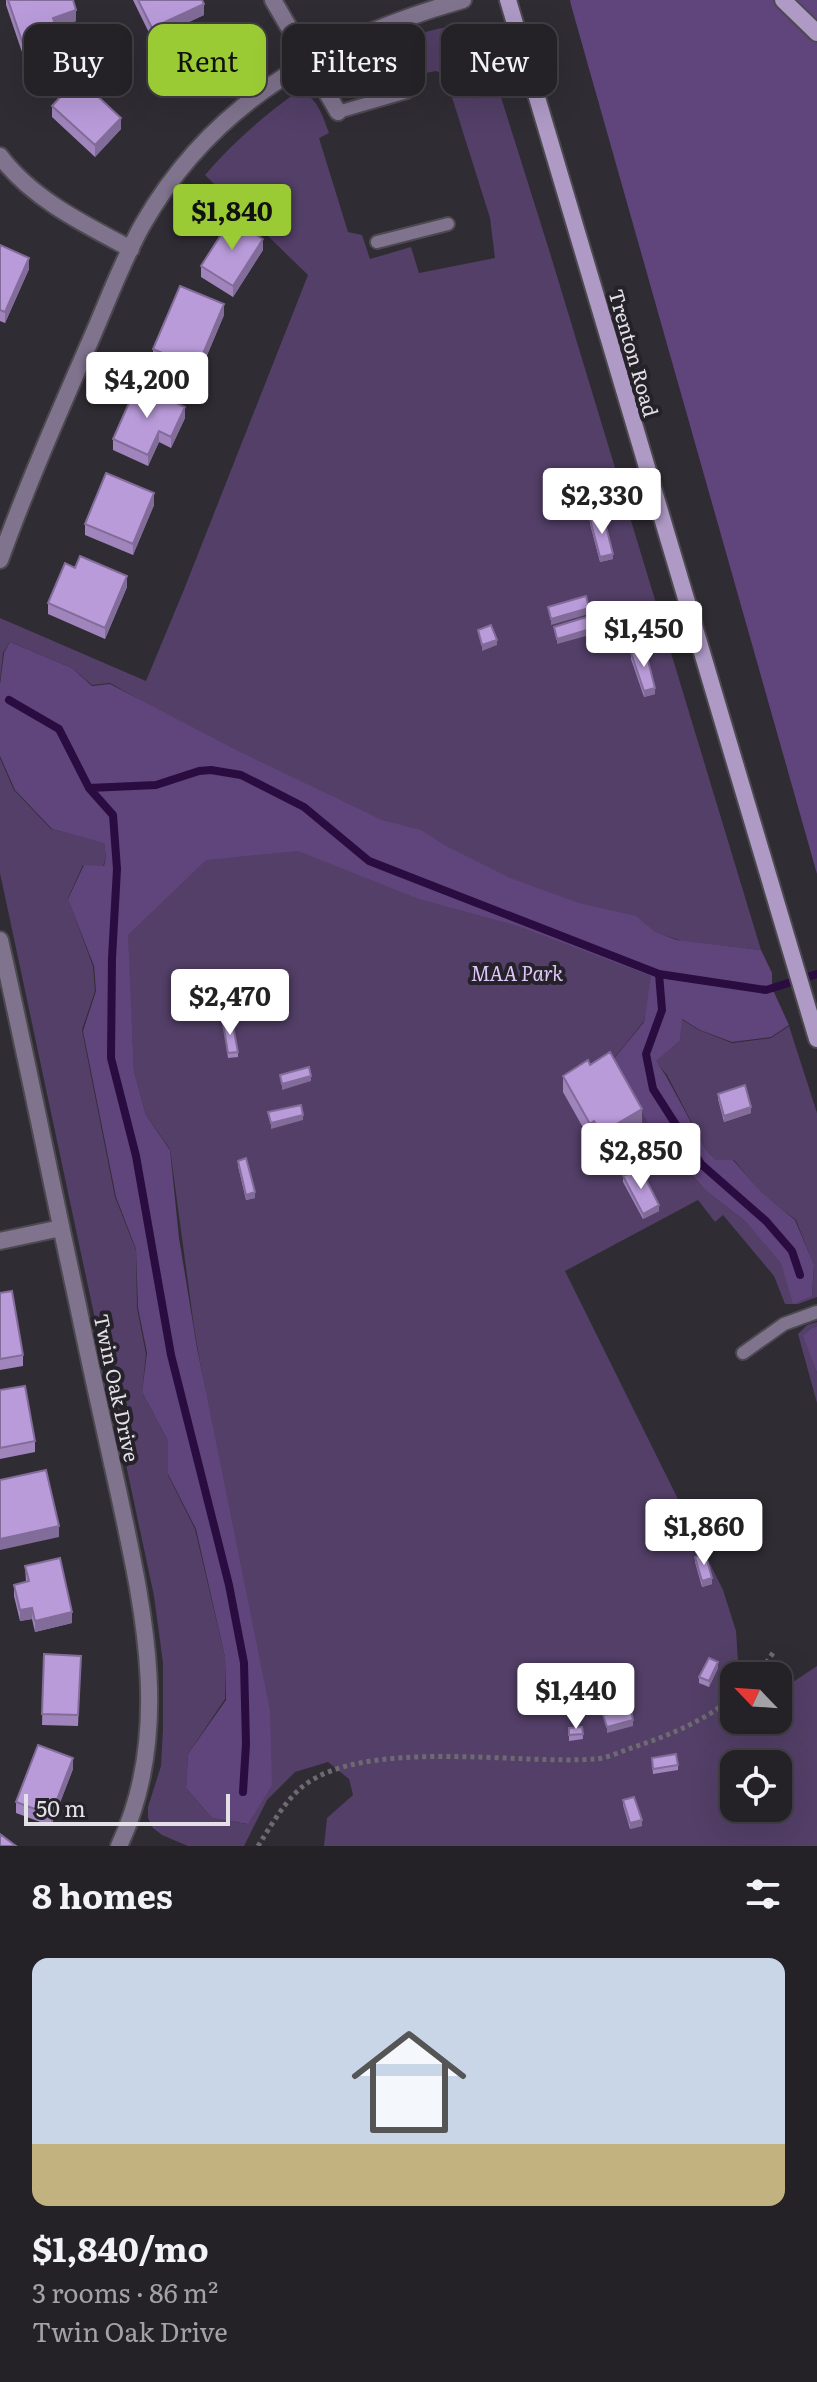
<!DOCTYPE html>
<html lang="en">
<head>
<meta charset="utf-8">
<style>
	:root { --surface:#242127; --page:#2c292f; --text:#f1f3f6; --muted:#a3a3a7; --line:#413e44; --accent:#9acb34 }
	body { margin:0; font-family:Literata,serif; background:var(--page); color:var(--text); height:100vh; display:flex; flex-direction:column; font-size:30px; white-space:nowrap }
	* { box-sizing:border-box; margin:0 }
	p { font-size:26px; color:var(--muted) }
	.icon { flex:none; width:44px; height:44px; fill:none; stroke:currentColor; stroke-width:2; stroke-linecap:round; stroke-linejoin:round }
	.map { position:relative; height:1846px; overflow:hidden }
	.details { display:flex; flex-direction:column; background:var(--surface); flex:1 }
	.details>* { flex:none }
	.top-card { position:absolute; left:24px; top:24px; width:770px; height:72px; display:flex; gap:16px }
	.needle { width:52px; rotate:295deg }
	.fabs { position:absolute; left:720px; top:1662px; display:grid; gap:16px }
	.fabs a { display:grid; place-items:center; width:72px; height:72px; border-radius:16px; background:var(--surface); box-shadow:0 8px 32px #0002,0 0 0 2px var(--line); font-size:40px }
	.scale { position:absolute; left:24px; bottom:20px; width:206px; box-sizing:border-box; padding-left:8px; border:4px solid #e3e0e6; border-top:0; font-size:22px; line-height:28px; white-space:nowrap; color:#e3e0e6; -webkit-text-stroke:6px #26222a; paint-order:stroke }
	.price { position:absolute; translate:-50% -68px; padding:0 18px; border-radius:8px; background:#fff; color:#222; font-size:26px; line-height:52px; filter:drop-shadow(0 2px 4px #0008) }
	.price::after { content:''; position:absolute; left:50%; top:48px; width:24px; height:18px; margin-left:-12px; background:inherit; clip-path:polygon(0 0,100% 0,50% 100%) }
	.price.current { background:var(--accent); color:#111 }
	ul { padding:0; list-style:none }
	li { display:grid; align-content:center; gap:16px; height:424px; padding:0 32px }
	li span { display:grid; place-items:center; height:248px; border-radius:16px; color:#555 }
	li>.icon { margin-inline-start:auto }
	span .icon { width:144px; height:144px; fill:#fffc; stroke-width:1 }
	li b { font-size:34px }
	h2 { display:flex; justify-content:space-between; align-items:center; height:96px; padding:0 32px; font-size:34px }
	.tag { padding:0 28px; border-radius:16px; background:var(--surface); box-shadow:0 8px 32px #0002,0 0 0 2px var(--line); font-size:28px; line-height:72px }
	.tag.current { background:var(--accent); color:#111 }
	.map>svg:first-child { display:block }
</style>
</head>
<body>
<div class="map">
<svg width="817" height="1846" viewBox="0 0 817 1846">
	<rect width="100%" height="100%" fill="#302c34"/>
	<path fill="#533f67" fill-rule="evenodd" d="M459,25L472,29L483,40L550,253L761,950L682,941L660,934L644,1021L612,1061L649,1126L706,1191L745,1221L812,1296L814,1266L796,1220L762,1194L734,1160H716L706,1150L667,1075L655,1061L680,1041L681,1019L699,1030L732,1043L771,1038L789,1026L817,1113V1297L798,1304H785L774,1276L723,1215L715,1222L698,1200L565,1271L723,1590L736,1631L739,1676H734V1720H778V1692L817,1666V1846H324L327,1818L353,1795L349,1779L328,1762L295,1772L267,1800L244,1846H188L162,1835L153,1828L148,1818V1807L161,1766L163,1729V1663L154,1596L0,873V758L14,790L51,829L104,842L106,857L103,867L83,865L68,898L93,966L95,991L82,1030L115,1197L136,1250L137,1308L146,1354L142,1392L168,1441V1475L195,1529L225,1657V1699L188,1754L186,1788L212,1818L247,1824L272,1786L194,1327L170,1149L146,1115L134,1071L127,935L147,704L110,683L92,685L72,668L10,642L3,653L0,680V618L146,681L183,592L308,275L205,175C232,144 261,118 294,94L302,92C318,99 323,117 329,133L319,138L348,232L362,235L370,259L411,247L419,273L495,258L490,218L445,75L436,71L426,73L352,94L338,79V72C357,49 429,29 459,25ZM734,1764H778V1808H734Z
		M817,1322V1326L810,1329L804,1336L817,1373V1403L798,1334L807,1325Z"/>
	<path fill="#60447c" d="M570,0H817V874L571,5Z
		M10,642L72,668L92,686L110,684L236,750L382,820L421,830L446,846L510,878L579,903L636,916L655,932L677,940L761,950L772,973V988L789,1025L771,1037L732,1042L700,1030L682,1019L680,1041L656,1061L666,1076L706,1150L716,1160H733L762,1193L795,1220L814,1265L812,1296L793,1304L781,1263L745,1221L706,1191L649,1126L613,1060L644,1022L651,976L518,926L419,899L298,851L206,860L128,935L134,1071L146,1115L170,1150L179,1238L197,1348L270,1710L272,1786L248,1824L212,1818L186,1788L188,1754L226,1700L225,1657L196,1529L168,1474V1441L142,1392L147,1353L138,1308L136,1249L116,1197L83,1031L96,991L94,966L68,899L84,865L104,866L106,857L104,843L52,829L15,790L0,756V684L4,653Z
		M817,1326V1373L803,1336L810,1329Z"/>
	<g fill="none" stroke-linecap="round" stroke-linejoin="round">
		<path stroke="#2a0c41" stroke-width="8" d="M9,700L59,729L89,788L156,785L199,771L211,770L241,775L304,807L369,861L659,974L766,990L817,974
			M89,788L113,815L117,869L112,958L111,1058L136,1156L171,1355L229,1585L244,1663L246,1744L243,1792
			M659,974L662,1010L646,1054L653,1089L701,1164L766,1221L792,1251L800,1275"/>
		<defs>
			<path id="service" d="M338,112L407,92
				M377,242L448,224
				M743,1353L784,1324L817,1312"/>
			<path id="minor" d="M273,0L338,112
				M0,156C32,199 84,224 131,249
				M0,560C26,488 57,417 88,346C106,306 121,263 143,224C214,100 329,38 463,0
				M0,940C27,1060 51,1181 77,1301C90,1364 104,1427 118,1490C143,1607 173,1732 119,1846
				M0,1241L61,1228"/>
			<path id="secondary" d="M508,0L817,1039
				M783,0L817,33"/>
		</defs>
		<use href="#service" stroke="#4d4950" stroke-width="16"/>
		<use href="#minor" stroke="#4d4950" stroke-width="20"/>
		<use href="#secondary" stroke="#4d4950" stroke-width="20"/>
		<path stroke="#6d6a71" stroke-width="5" stroke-dasharray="4 4" stroke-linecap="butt" d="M757,1676L775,1650
			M258,1846C271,1826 284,1802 302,1787C363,1737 519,1765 596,1759C607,1758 620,1752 631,1748C668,1736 702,1722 734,1697"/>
		<use href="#service" stroke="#80738e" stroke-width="12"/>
		<use href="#minor" stroke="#80738e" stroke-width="16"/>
		<use href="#secondary" stroke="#ae9ac5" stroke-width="16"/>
	</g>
	<path fill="#9f85bb" d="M6,0H73L76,21L56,28L59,47L24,58L6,5Z
		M133,0H202L204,15L152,39Z
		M52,106L121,129L95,157L52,117Z
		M0,245L29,269L5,323L0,321Z
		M263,250L233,297L201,277V266Z
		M224,315L197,379L153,360V349Z
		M185,418L171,448L159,442L148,466L113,450V439Z
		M154,505L133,555L85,535V524Z
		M590,519L613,559L600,562L590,524Z
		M75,568L127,587L105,639L48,614V603Z
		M631,653L655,694L644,697L631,659Z
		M223,1023L238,1052V1057L228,1058Z
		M590,1065L642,1125L601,1149L594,1137L590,1140L563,1092V1076Z
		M718,1094L751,1113L724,1122L718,1099Z
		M238,1161L255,1198L246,1200L238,1166Z
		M623,1176L659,1211L643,1219L623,1182Z
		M0,1293L23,1355V1366L0,1370Z
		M0,1390L35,1441V1452L0,1459Z
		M695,1557L712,1584L702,1587L695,1562Z
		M25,1566L72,1623L35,1632L32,1619L20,1621L14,1596V1585L26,1582Z
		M44,1654L81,1656L78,1726L42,1725Z
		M718,1668L709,1687L699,1683V1677Z
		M582,1727L583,1739L569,1741V1728Z
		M652,1758L678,1765V1770L653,1774Z
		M73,1769L51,1826L16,1813V1802Z
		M623,1800L642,1826L630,1829L623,1805Z"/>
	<path fill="#826c99" d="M204,4V15L152,39V28Z
		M76,10V21L53,29V18Z
		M59,36V47L24,58V47Z
		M121,118V129L95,157V145Z
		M263,239V250L233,297V286Z
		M29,258V269L5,323V312Z
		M224,304V315L197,379V368Z
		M185,407V418L171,448V437Z
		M159,431V442L148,466V455Z
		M154,493V505L133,555V544Z
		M613,554V559L600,562V557Z
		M127,576V587L105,639V628Z
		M589,608V614L551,625V619Z
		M597,627V633L557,644V639Z
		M497,640V645L482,651V645Z
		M655,688V694L644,697V691Z
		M311,1076V1081L282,1090V1084Z
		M751,1107V1113L724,1122V1116Z
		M642,1109V1125L601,1149V1133Z
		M303,1115V1120L271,1129V1123Z
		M594,1121V1137L590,1140V1124Z
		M255,1192V1198L246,1200V1195Z
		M659,1205V1211L643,1219V1214Z
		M59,1526V1537L0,1550V1539Z
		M712,1578V1584L702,1587V1581Z
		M32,1608V1619L20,1621V1610Z
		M72,1612V1623L35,1632V1621Z
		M718,1662V1668L709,1687V1681Z
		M633,1720V1726L607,1733V1727Z
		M73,1758V1769L51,1826V1815Z
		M642,1820V1826L630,1829V1823Z"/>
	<path fill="#b99bda" stroke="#826c99" stroke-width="2" d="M8,0H73L76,10L53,18L59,36L24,47Z
		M138,0H202L204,4L152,28Z
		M78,78L121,118L95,145L52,106Z
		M231,219L263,239L233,286L201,266Z
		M0,245L29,258L5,312L0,310Z
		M180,286L224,304L197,368L153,349Z
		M137,385L185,407L171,437L159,431L148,455L113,439Z
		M106,473L154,493L133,544L85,524Z
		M603,515L613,554L600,557L590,519Z
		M80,556L127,576L105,628L48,603L65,563L75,568Z
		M586,596L589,608L551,619L548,607Z
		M593,615L597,627L557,639L554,627Z
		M491,625L497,640L482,645L478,630Z
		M645,649L655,688L644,691L631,653Z
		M232,1021L238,1052L228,1053L223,1023Z
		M610,1052L642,1109L601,1133L594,1121L590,1124L563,1076L588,1060L590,1065Z
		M309,1067L311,1076L282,1084L280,1075Z
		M745,1085L751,1107L724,1116L718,1094Z
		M301,1105L303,1115L271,1123L268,1112Z
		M246,1158L255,1192L246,1195L238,1161Z
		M640,1168L659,1205L643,1214L623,1176Z
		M12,1291L23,1355L0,1359V1293Z
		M25,1386L35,1441L0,1448V1390Z
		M46,1470L59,1526L0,1539V1480Z
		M705,1553L712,1578L702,1581L695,1557Z
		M60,1558L72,1612L35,1621L32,1608L20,1610L14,1585L29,1581L25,1566Z
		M44,1654L81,1656L78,1715L42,1714Z
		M709,1658L718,1662L709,1681L699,1677Z
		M631,1710L633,1720L607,1727L603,1715Z
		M582,1727L583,1734L569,1735V1728Z
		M38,1745L73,1758L51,1815L16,1802Z
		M676,1754L678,1765L653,1769L652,1758Z
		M634,1797L642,1820L630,1823L623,1800Z
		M0,1834L16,1846H0Z"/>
	<g text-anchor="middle" stroke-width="8" stroke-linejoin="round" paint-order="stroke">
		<g font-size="20" fill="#e3e0e6" stroke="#26222a">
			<text transform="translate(633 353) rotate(74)" y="7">Trenton Road</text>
			<text transform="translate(116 1388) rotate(78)" y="7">Twin Oak Drive</text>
		</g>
		<g font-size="20" font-style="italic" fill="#dfc6fa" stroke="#26222a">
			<text x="517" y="981">MAA Park</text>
		</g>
	</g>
</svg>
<div class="fabs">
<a><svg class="needle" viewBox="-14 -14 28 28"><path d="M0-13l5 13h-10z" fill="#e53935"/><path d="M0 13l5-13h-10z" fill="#a3a3a7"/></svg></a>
<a><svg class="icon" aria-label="locate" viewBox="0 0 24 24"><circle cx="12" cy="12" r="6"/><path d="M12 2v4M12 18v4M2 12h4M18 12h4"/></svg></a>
</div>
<div class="scale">50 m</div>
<b class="price current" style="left:232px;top:252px">$1,840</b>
<b class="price" style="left:147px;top:420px">$4,200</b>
<b class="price" style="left:602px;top:536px">$2,330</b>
<b class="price" style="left:644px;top:669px">$1,450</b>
<b class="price" style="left:230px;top:1037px">$2,470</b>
<b class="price" style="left:641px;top:1191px">$2,850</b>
<b class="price" style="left:704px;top:1567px">$1,860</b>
<b class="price" style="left:576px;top:1731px">$1,440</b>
<div class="top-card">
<a class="tag">Buy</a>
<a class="tag current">Rent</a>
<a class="tag">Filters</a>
<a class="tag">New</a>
</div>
</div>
<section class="details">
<h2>8 homes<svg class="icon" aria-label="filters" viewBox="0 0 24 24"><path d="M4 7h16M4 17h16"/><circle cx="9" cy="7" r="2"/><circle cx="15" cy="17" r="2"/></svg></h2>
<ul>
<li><span style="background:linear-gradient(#c9d6e8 75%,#c2b280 0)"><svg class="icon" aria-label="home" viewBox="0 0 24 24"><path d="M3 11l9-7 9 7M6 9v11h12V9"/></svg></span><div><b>$1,840/mo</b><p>3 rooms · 86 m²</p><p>Twin Oak Drive</p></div></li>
</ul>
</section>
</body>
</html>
